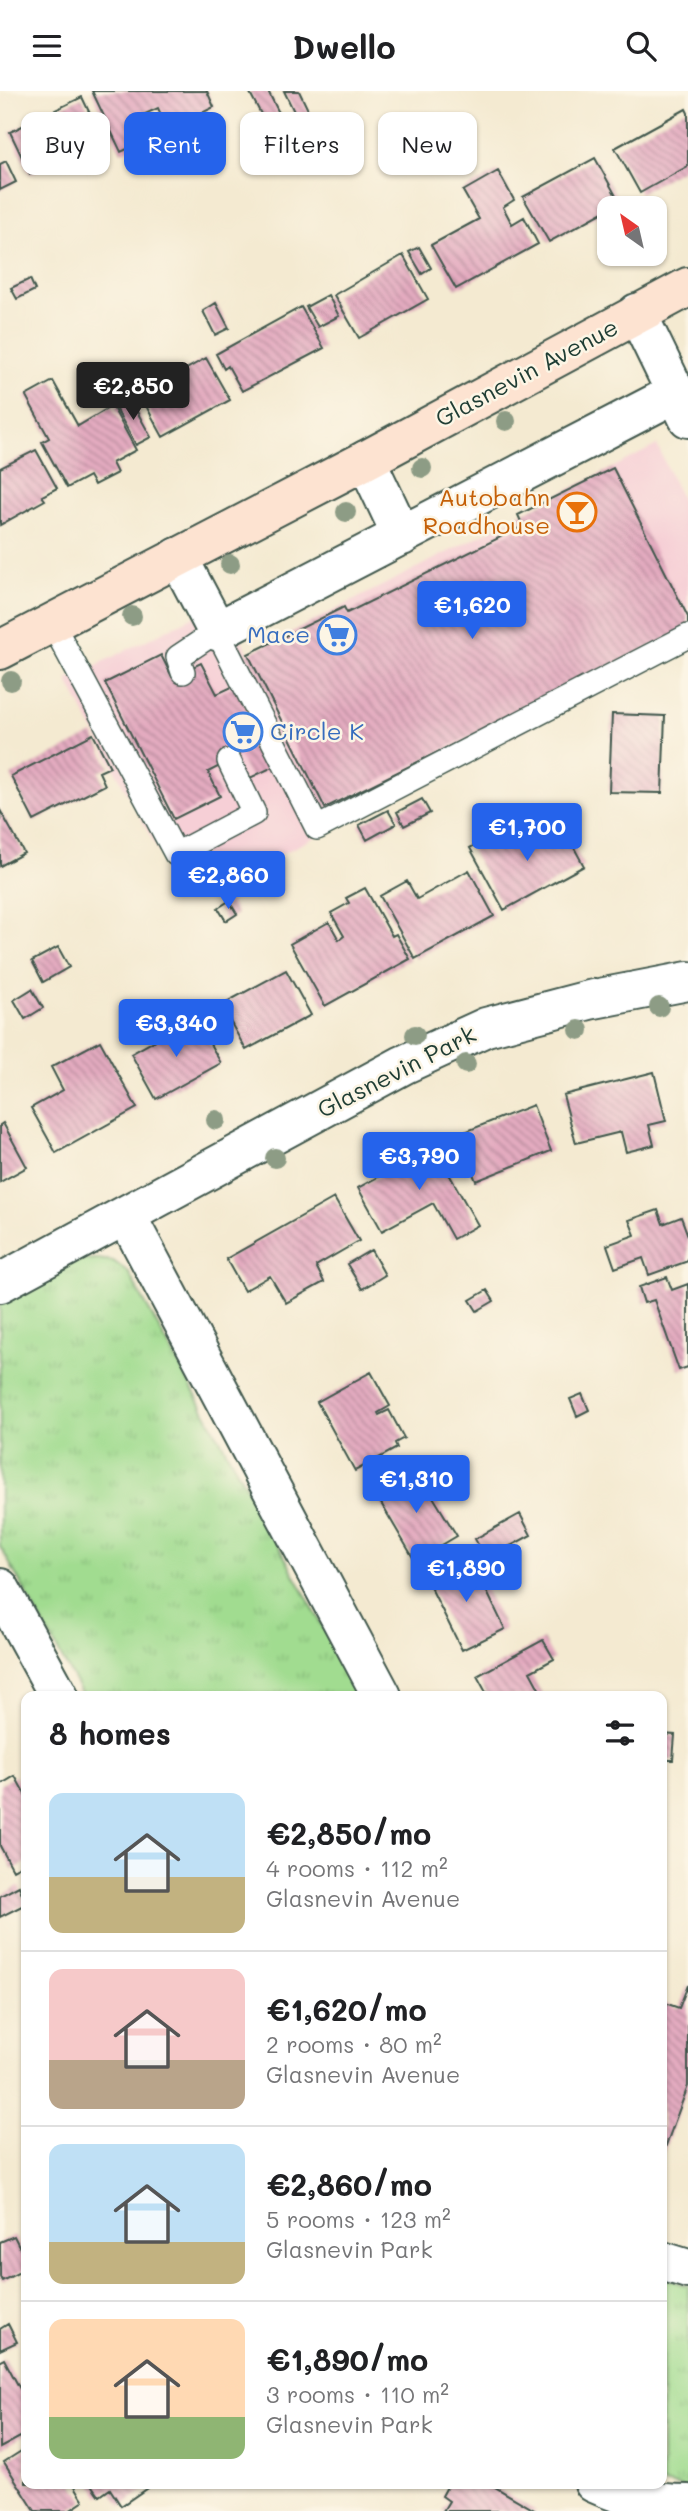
<!DOCTYPE html>
<html lang="en">
<head>
<meta charset="utf-8">
<style>
	:root { --surface:#fff; --page:#f6f6f6; --text:#202124; --muted:#757577; --line:#e0e0e0; --accent:#2563eb }
	body { margin:0; font-family:Mali,sans-serif; background:var(--page); color:var(--text); height:100vh; display:flex; flex-direction:column; font-size:26px; white-space:nowrap }
	* { box-sizing:border-box; margin:0 }
	p { font-size:23px; color:var(--muted) }
	.icon { flex:none; width:38px; height:38px; fill:none; stroke:currentColor; stroke-width:2; stroke-linecap:round; stroke-linejoin:round }
	.map { position:relative; flex:1; overflow:hidden }
	.sheet { position:absolute; left:21px; top:1600px; width:646px; height:798px; display:flex; flex-direction:column; background:var(--surface); border-radius:14px; box-shadow:0 2px 5px #0004 }
	.sheet>* { flex:none }
	.top-card { position:absolute; left:21px; top:21px; width:648px; height:63px; display:flex; gap:14px }
	.needle { width:46px; rotate:326deg }
	.controls { position:absolute; left:597px; top:105px; display:grid; gap:14px }
	.controls a { display:grid; place-items:center; width:70px; height:70px; border-radius:14px; background:var(--surface); box-shadow:0 2px 5px #0004; font-size:35px }
	.price { position:absolute; translate:-50% -60px; padding:0 16px; border-radius:7px; background:var(--accent); color:#fff; font-size:23px; line-height:46px; filter:drop-shadow(0 2px 4px #0008) }
	.price::after { content:''; position:absolute; left:50%; top:42px; width:21px; height:16px; margin-left:-10px; background:inherit; clip-path:polygon(0 0,100% 0,50% 100%) }
	.price.on { background:#222; color:#fff }
	ul { padding:0; list-style:none }
	li { display:flex; align-items:center; gap:21px; height:175px; padding:0 28px }
	li+li { border-top:2px solid var(--line) }
	li span { display:grid; place-items:center; flex:none; width:196px; height:140px; border-radius:14px; color:#555 }
	li>.icon { margin-inline-start:auto }
	span .icon { width:84px; height:84px; fill:#fffc; stroke-width:1 }
	li b { font-size:30px }
	h2 { display:flex; justify-content:space-between; align-items:center; height:84px; padding:0 28px; font-size:30px }
	.tag { padding:0 24px; border-radius:14px; background:var(--surface); box-shadow:0 2px 5px #0004; font-size:24px; line-height:63px }
	.tag.on { background:var(--accent); color:#fff }
	header { display:flex; justify-content:space-between; align-items:center; height:91px; padding:0 28px; background:var(--surface); font-size:32px; font-weight:700 }
	.map>svg:first-child { display:block }
</style>
</head>
<body>
<header><svg class="icon" aria-label="menu" viewBox="0 0 24 24"><path d="M4 6h16M4 12h16M4 18h16"/></svg>Dwello<svg class="icon" aria-label="search" viewBox="0 0 24 24"><circle cx="10" cy="10" r="6"/><path d="M15 15l6 6"/></svg></header>
<div class="map">
<svg width="688" height="2420" viewBox="0 0 688 2420">
	<defs>
		<pattern id="grass-tufts" width="24" height="20" patternUnits="userSpaceOnUse" patternTransform="scale(1.75)"><rect width="24" height="20" fill="#a1dc90"/><path d="M3 7l-1-3M5 7V3M7 7l1-3M15 17l-1-3M17 17v-4M19 17l1-3" fill="none" stroke="#8abe7d"/></pattern>
		<pattern id="building-back-hatch" width="6" height="6" patternUnits="userSpaceOnUse" patternTransform="scale(1.75)"><rect width="6" height="6" fill="#e4abc0"/><path d="M-1 5l2 2M0 0l6 6M5-1l2 2" fill="none" stroke="#b88c9d"/></pattern>
	</defs>
	<rect width="100%" height="100%" fill="#fcf5e5"/>
	<filter id="ink" filterUnits="userSpaceOnUse"><feTurbulence type="fractalNoise" baseFrequency=".0143" numOctaves="2"/><feDisplacementMap in="SourceGraphic" scale="14" xChannelSelector="R" yChannelSelector="G"/><feConvolveMatrix kernelMatrix="1 2 1 2 8 2 1 2 1" color-interpolation-filters="sRGB"/></filter>
	<filter id="wash" filterUnits="userSpaceOnUse"><feTurbulence type="fractalNoise" baseFrequency=".00686" numOctaves="4" result="noise"/><feDisplacementMap in="SourceGraphic" scale="28" xChannelSelector="R" yChannelSelector="G"/><feGaussianBlur stdDeviation="1.57" result="paint"/><feColorMatrix in="noise" values="0 0 0 0 0 0 0 0 0 0 0 0 0 0 0 0 0 1.4 0 .05"/><feComposite in="paint" operator="in"/></filter>
	<g filter="url(#wash)">
		<rect width="100%" height="100%" fill="#f4ead1"/>
		<path fill="#f6cfd6" d="M657,354L683,412L688,436V555L186,812L67,589L222,511L249,563Z"/>
		<path fill="url(#grass-tufts)" stroke="#608c62" stroke-width="2" d="M96,1168L113,1170L128,1181L361,1605H83L0,1455V1211L76,1169Z
			M662,2186L688,2195V2397L662,2392Z"/>
		<g id="blocks">
			<path fill="url(#building-back-hatch)" d="M92,0H207L214,16L168,39L158,17L132,29L142,51L121,61Z
				M249,0H268L279,22L264,29Z
				M284,0H299L311,25L299,31Z
				M82,6L102,48L30,83L10,41Z
				M686,18L688,22V75L640,102L615,57Z
				M595,67L620,112L549,151L523,106Z
				M6,70L16,91L0,99V73Z
				M498,80L514,109L503,116L512,133L524,126L538,153L456,198L431,154L479,128L463,100Z
				M419,156L431,177L422,183L409,161Z
				M403,164L428,208L359,247L334,204Z
				M30,188L35,199L17,208L11,197Z
				M328,204L339,225L318,236L306,216Z
				M216,212L229,237L215,244L203,220Z
				M301,216L324,257L242,300L228,275L224,278L216,263Z
				M206,267L230,309L163,346L140,304Z
				M53,290L78,335L112,315L136,359L112,372L117,382L94,394L89,385L67,397L42,351L49,347L26,305Z
				M130,308L151,346L136,354L115,316Z
				M36,359L57,397L42,405L45,409L0,434V377Z
				M613,377L688,526V537L325,717L248,563L344,516L347,522L523,435L518,424Z
				M161,564L172,586L201,572L217,603L236,594L275,675L250,687L239,665L208,681L220,705L174,728L105,592Z
				M612,623L665,625L662,702L609,701Z
				M93,643L110,676L99,681L105,694L34,730L11,685Z
				M422,708L430,722L404,735L397,721Z
				M0,719L24,762L0,775Z
				M388,719L396,733L367,749L359,734Z
				M559,729L584,775L504,819L470,757L495,743L504,759Z
				M469,779L494,825L415,868L380,805L407,790L417,808Z
				M365,797L392,845L396,843L410,868L325,915L290,853L329,831L339,849L344,845L331,822L349,812L346,807Z
				M229,810L237,823L226,830L218,817Z
				M58,856L69,876L43,891L32,870Z
				M286,879L311,924L246,959L221,914Z
				M32,898L43,917L25,928L14,909Z
				M195,927L221,972L156,1008L131,963Z
				M100,950L137,1017L56,1062L31,1017L63,999L51,976Z
				M654,981L666,1030L649,1034L654,1054L626,1061L621,1041L576,1052L563,1004Z
				M533,1014L551,1060L476,1090L457,1044Z
				M3,1032L27,1076L0,1091V1034Z
				M441,1051L456,1079L449,1083L478,1134L453,1148L433,1112L382,1140L358,1097Z
				M334,1107L359,1150L316,1175L324,1191L286,1212L270,1185L244,1200L226,1168Z
				M658,1119L663,1133L681,1126L688,1145V1170L649,1184L643,1167L615,1177L607,1154L635,1144L629,1129Z
				M371,1159L385,1184L362,1198L347,1173Z
				M667,1186L672,1199L688,1193V1276L679,1279L654,1209L644,1212L639,1196Z
				M487,1199L494,1210L477,1220L470,1209Z
				M371,1281L390,1315L378,1322L379,1324L389,1319L404,1347L395,1352L397,1357L355,1380L317,1311Z
				M582,1303L589,1319L577,1325L570,1308Z
				M416,1378L457,1445L415,1470L375,1402Z
				M520,1423L531,1444L486,1468L475,1448Z
				M471,1468L505,1538L462,1559L427,1489Z
				M543,1549L554,1568L530,1581L543,1605H488L477,1585Z
				M662,1643L675,1644L673,1669H662Z
				M15,1685L26,1705V1772L13,1779L0,1755V1694Z
				M19,1795L26,1813L0,1826V1805Z
				M688,1894V1995L662,2065V1911L679,1917Z
				M14,2145L26,2169V2178L2,2190L0,2186V2151Z
				M8,2233L17,2251L0,2259V2238Z
				M4,2268L26,2309V2343L0,2357V2270Z
				M26,2357V2392H73L84,2410L69,2420H35L4,2371Z
				M91,2392H149L150,2395L121,2415L110,2398L100,2405Z
				M449,2392H488L536,2420H443L449,2410L442,2405Z"/>
		</g>
	</g>
	<g filter="url(#ink)">
		<use href="#blocks" fill-opacity="0" stroke="#3f574c" stroke-width="2"/>
		<g fill="none" stroke-linecap="round" stroke-linejoin="round">
			<defs>
				<path id="service" d="M52,532L176,763L254,722L229,670
					M183,581L178,566L217,540L317,737L688,545"/>
				<path id="minor" d="M637,222L688,327
					M366,369L402,445
					M178,466L217,540L676,302
					M126,1124L382,1605
					M0,1192L403,974L486,936L589,909L688,890
					M0,1497L59,1605
					M662,2170L688,2178
					M594,2392C627,2407 652,2413 688,2413"/>
				<path id="secondary" d="M0,559L366,369L688,196"/>
			</defs>
			<use href="#service" stroke="#3f574c" stroke-width="26"/>
			<use href="#minor" stroke="#3f574c" stroke-width="42"/>
			<use href="#secondary" stroke="#3f574c" stroke-width="42"/>
			<use href="#service" stroke="#fff" stroke-width="23"/>
			<use href="#minor" stroke="#fff" stroke-width="38"/>
			<use href="#secondary" stroke="#fde3d1" stroke-width="38"/>
		</g>
		<g fill="#8d9c85">
			<circle cx="506" cy="330" r="10"/>
			<circle cx="422" cy="377" r="10"/>
			<circle cx="346" cy="421" r="10"/>
			<circle cx="230" cy="473" r="10"/>
			<circle cx="132" cy="525" r="10"/>
			<circle cx="11" cy="590" r="10"/>
			<circle cx="659" cy="916" r="10"/>
			<circle cx="579" cy="939" r="10"/>
			<circle cx="415" cy="944" r="10"/>
			<circle cx="466" cy="973" r="10"/>
			<circle cx="216" cy="1029" r="10"/>
			<circle cx="275" cy="1067" r="10"/>
		</g>
	</g>
	<defs>
		<symbol id="bar-ring" viewBox="-11 -11 22 22"><circle r="9.5" fill="#fcf5e5" stroke="#e8710a" stroke-width="1.5"/><path d="M-6-5H6L.8 .8V4.5H3.5V6h-7V4.5H-.8V.8Z" fill="#e8710a"/></symbol>
		<symbol id="supermarket-ring" viewBox="-11 -11 22 22"><circle r="9.5" fill="#fcf5e5" stroke="#3f7fe0" stroke-width="1.5"/><path d="M-6-5.5h2.5l.6 2H6L4.5 2H-2.5L-4.4-4H-6ZM-1.5 3.2a1.3 1.3 0 1 0 .1 0ZM3 3.2a1.3 1.3 0 1 0 .1 0Z" fill="#3f7fe0"/></symbol>
	</defs>
	<g fill-rule="evenodd">
		<use href="#bar-ring" x="555" y="399" width="44" height="44"/>
		<use href="#supermarket-ring" x="315" y="522" width="44" height="44"/>
		<use href="#supermarket-ring" x="221" y="619" width="44" height="44"/>
	</g>
	<g text-anchor="middle" stroke-width="5" stroke-linejoin="round" paint-order="stroke">
		<g font-size="24" fill="#1f3d34" stroke="#fcf5e5">
			<text transform="translate(527 282) rotate(-28)" y="8">Glasnevin Avenue</text>
			<text transform="translate(397 981) rotate(-27)" y="8">Glasnevin Park</text>
		</g>
		<g font-size="24" fill="#c56008" stroke="#fcf5e5" text-anchor="end">
			<text x="550" y="415">Autobahn<tspan x="550" dy="28">Roadhouse</tspan></text>
		</g>
		<g font-size="24" fill="#366cbe" stroke="#fcf5e5" text-anchor="end">
			<text x="310" y="552">Mace</text>
			<text x="270" y="649" text-anchor="start">Circle K</text>
		</g>
	</g>
</svg>
<div class="controls">
<a><svg class="needle" viewBox="-14 -14 28 28"><path d="M0-13l5 13h-10z" fill="#e53935"/><path d="M0 13l5-13h-10z" fill="#757577"/></svg></a>
</div>
<b class="price on" style="left:133px;top:331px">€2,850</b>
<b class="price" style="left:472px;top:550px">€1,620</b>
<b class="price" style="left:527px;top:772px">€1,700</b>
<b class="price" style="left:228px;top:820px">€2,860</b>
<b class="price" style="left:176px;top:968px">€3,340</b>
<b class="price" style="left:419px;top:1101px">€3,790</b>
<b class="price" style="left:416px;top:1424px">€1,310</b>
<b class="price" style="left:466px;top:1513px">€1,890</b>
<div class="top-card">
<a class="tag">Buy</a>
<a class="tag on">Rent</a>
<a class="tag">Filters</a>
<a class="tag">New</a>
</div>
<section class="sheet">
<h2>8 homes<svg class="icon" aria-label="filters" viewBox="0 0 24 24"><path d="M4 7h16M4 17h16"/><circle cx="9" cy="7" r="2"/><circle cx="15" cy="17" r="2"/></svg></h2>
<ul>
<li><span style="background:linear-gradient(#bfe0f5 60%,#c2b280 0)"><svg class="icon" aria-label="home" viewBox="0 0 24 24"><path d="M3 11l9-7 9 7M6 9v11h12V9"/></svg></span><div><b>€2,850/mo</b><p>4 rooms · 112 m²</p><p>Glasnevin Avenue</p></div></li>
<li><span style="background:linear-gradient(#f6c9c9 65%,#b9a48a 0)"><svg class="icon" aria-label="home" viewBox="0 0 24 24"><path d="M3 11l9-7 9 7M6 9v11h12V9"/></svg></span><div><b>€1,620/mo</b><p>2 rooms · 80 m²</p><p>Glasnevin Avenue</p></div></li>
<li><span style="background:linear-gradient(#bfe0f5 70%,#c2b280 0)"><svg class="icon" aria-label="home" viewBox="0 0 24 24"><path d="M3 11l9-7 9 7M6 9v11h12V9"/></svg></span><div><b>€2,860/mo</b><p>5 rooms · 123 m²</p><p>Glasnevin Park</p></div></li>
<li><span style="background:linear-gradient(#ffd9b3 70%,#8fb573 0)"><svg class="icon" aria-label="home" viewBox="0 0 24 24"><path d="M3 11l9-7 9 7M6 9v11h12V9"/></svg></span><div><b>€1,890/mo</b><p>3 rooms · 110 m²</p><p>Glasnevin Park</p></div></li>
</ul>
</section>
</div>
</body>
</html>
